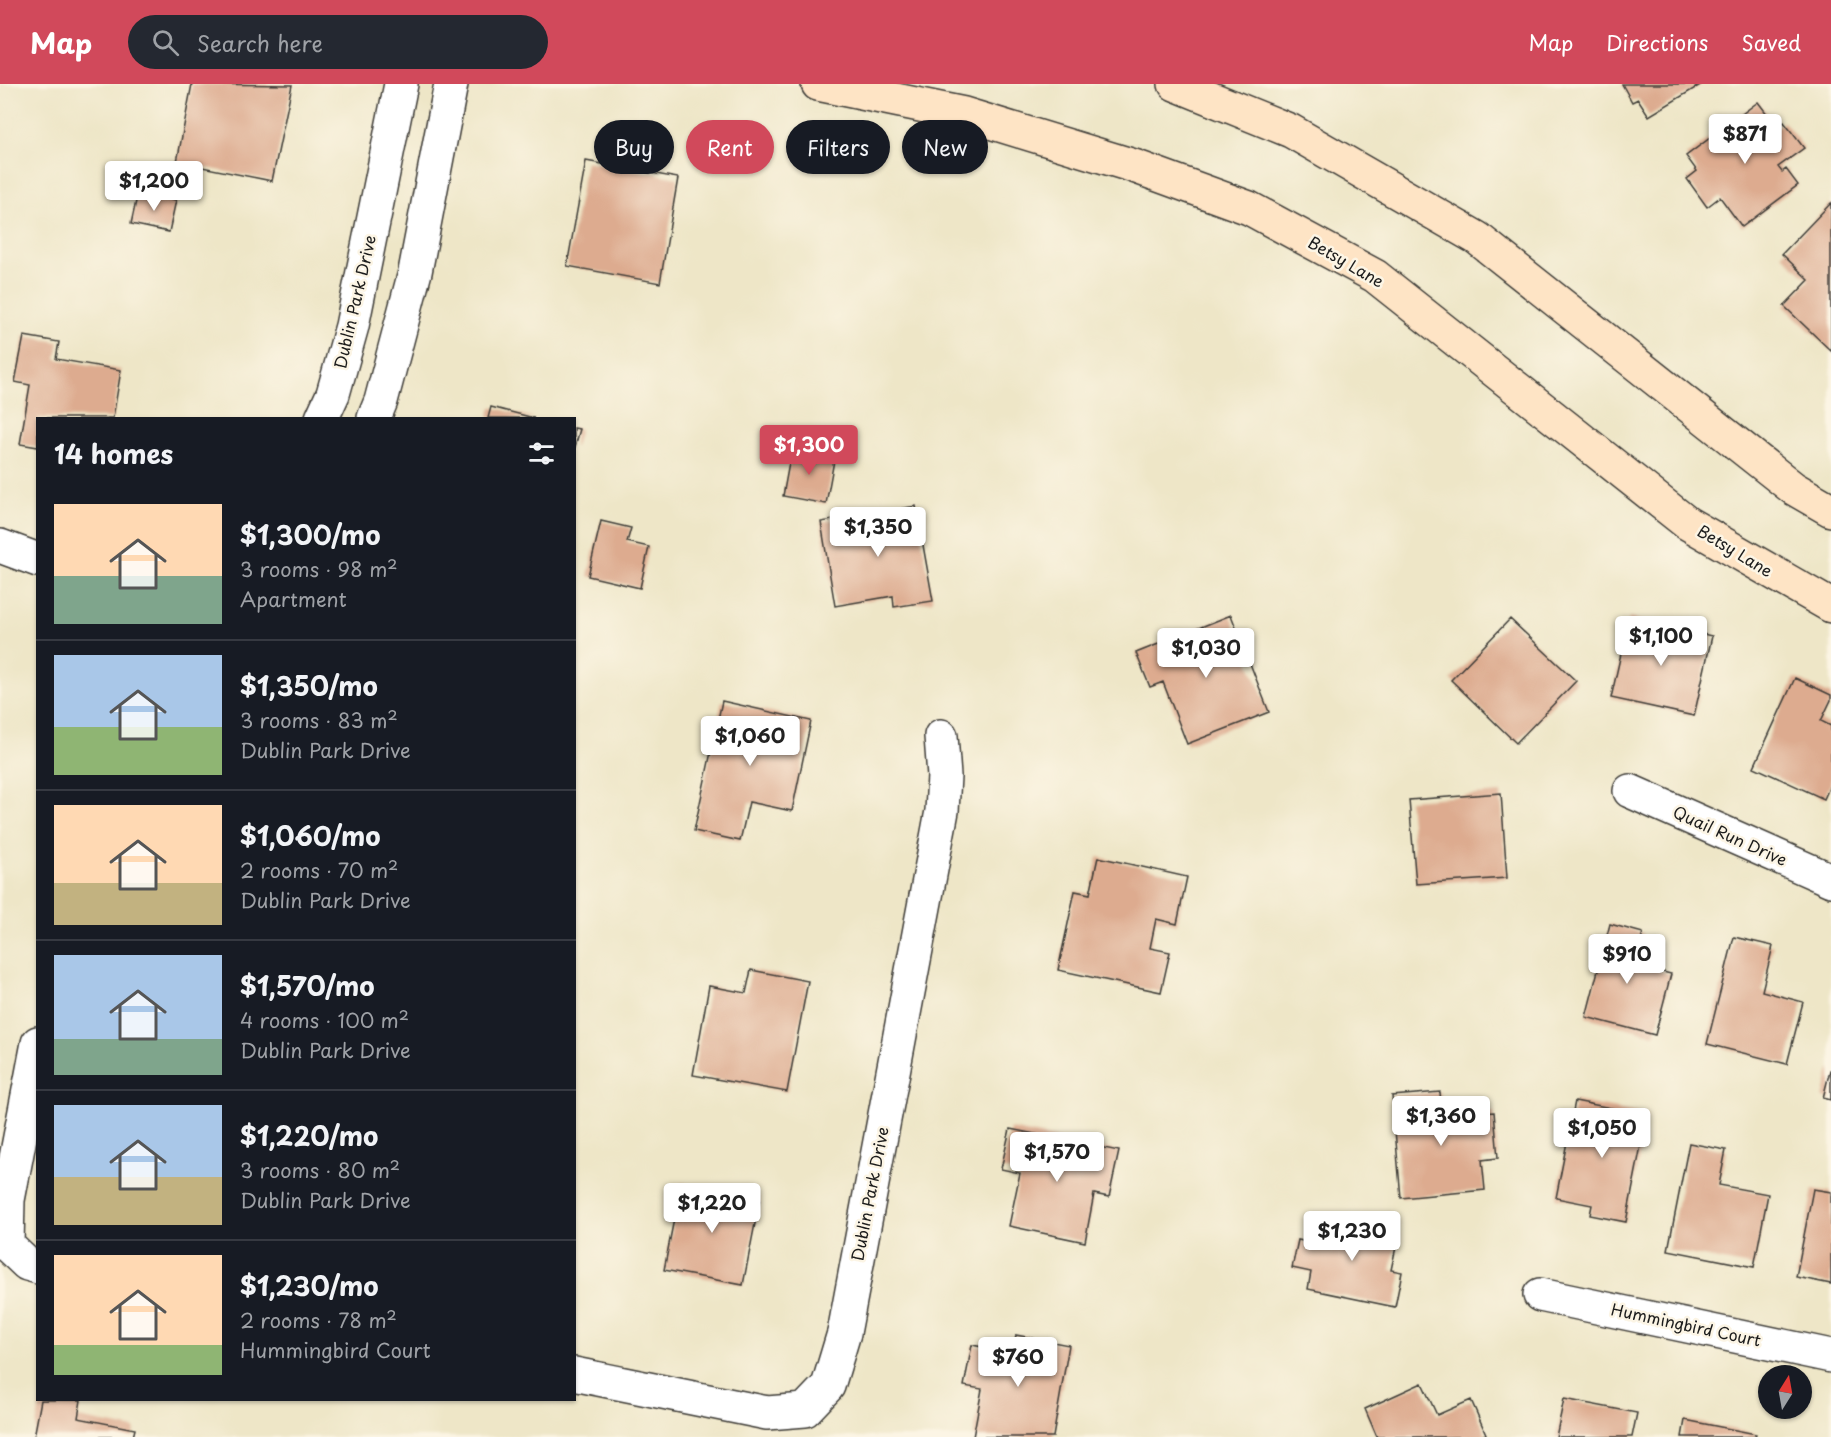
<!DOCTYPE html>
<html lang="en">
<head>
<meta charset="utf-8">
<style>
	:root { --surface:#171b24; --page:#242831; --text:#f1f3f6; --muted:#9ea1a6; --line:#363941; --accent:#d1495b }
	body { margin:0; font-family:"Playpen Sans",sans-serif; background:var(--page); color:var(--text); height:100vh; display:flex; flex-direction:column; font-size:22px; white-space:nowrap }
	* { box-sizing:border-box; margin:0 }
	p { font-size:20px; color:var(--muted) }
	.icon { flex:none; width:33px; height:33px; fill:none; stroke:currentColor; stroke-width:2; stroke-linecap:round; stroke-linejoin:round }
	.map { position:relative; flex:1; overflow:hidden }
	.sheet { position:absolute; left:36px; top:333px; width:540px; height:984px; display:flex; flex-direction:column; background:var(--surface); border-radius:0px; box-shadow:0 2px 4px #0004 }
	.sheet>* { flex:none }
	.hud { position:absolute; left:594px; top:36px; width:570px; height:54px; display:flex; gap:12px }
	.needle { width:39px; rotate:11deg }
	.tools { position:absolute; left:1758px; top:1281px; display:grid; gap:12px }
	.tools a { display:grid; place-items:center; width:54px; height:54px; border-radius:50%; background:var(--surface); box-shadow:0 2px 4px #0004; font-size:30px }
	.price { position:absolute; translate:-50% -51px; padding:0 14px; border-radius:6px; background:#fff; color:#222; font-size:20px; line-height:39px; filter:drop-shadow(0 2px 3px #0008) }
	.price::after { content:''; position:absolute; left:50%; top:36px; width:18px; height:14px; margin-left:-9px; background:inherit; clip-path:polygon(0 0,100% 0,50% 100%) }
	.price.current { background:var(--accent); color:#fff }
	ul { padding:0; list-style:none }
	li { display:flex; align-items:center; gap:18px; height:150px; padding:0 18px }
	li+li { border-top:2px solid var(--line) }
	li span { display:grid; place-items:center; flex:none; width:168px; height:120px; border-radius:0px; color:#555 }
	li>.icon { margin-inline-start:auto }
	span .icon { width:72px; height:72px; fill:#fffc; stroke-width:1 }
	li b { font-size:26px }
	h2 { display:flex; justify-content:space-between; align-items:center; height:72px; padding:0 18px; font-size:26px }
	.pill { padding:0 21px; border-radius:27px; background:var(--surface); box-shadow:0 2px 4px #0004; font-size:21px; line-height:54px }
	.pill.current { background:var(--accent); color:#fff }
	header { display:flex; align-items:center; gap:36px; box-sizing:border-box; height:84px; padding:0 30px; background:var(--accent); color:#fff }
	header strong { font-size:28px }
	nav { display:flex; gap:33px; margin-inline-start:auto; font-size:21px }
	.search { width:420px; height:54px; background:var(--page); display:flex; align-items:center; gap:15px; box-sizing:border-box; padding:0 21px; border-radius:33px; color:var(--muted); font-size:22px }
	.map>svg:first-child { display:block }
</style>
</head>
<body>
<header>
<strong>Map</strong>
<div class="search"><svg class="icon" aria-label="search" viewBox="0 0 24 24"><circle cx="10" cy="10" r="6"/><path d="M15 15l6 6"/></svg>Search here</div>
<nav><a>Map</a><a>Directions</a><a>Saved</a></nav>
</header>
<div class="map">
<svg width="1831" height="1353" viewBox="0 0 1831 1353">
	<rect width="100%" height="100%" fill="#fcf5e5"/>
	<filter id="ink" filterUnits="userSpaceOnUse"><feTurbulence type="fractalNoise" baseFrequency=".0167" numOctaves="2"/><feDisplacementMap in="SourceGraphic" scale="12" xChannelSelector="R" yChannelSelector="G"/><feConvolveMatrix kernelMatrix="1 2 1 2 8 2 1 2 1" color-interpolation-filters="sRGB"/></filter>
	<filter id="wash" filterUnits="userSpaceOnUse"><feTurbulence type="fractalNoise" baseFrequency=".008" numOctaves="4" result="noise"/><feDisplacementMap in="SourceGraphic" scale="24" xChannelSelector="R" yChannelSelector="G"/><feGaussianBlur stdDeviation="1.35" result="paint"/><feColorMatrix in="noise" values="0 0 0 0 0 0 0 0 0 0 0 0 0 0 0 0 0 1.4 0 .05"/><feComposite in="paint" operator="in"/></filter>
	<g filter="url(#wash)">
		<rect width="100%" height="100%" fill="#eee6c7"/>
		<g id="blocks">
			<path fill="#ddab8f" d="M192,0L292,1L272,97L177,78Z
				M1622,0H1702L1649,32L1638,15L1632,18Z
				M1758,18L1777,43L1784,38L1804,64L1778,83L1782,88L1786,85L1798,101L1742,143L1720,113L1707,123L1687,95L1697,87L1686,72Z
				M586,77L678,94L660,199L567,182Z
				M138,108L176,116L169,148L131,140Z
				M1831,119V267L1784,222L1809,196L1782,170Z
				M24,252L59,258L56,275L121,286L113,334H38V363L20,360L30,301L15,298Z
				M491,323L534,334H488Z
				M574,344L580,345L575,363H574Z
				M792,363L835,371L826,420L783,412Z
				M916,422L933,517L894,523L893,512L835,522L821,438Z
				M601,437L631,444L627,458L649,463L640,504L588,492Z
				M1231,531L1269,628L1187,660L1163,598L1150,603L1136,569Z
				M1629,534L1712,552L1694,632L1611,614Z
				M1510,535L1576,597L1516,659L1451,596Z
				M1795,594L1831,611V616L1821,637L1831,642V699L1824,715L1754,683Z
				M722,617L811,637L792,727L749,718L740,757L694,747Z
				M1501,709L1507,794L1416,800L1409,716Z
				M1098,773L1187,793L1177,840L1156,835L1150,864L1170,868L1161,908L1058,886L1075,807L1090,810Z
				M1610,840L1643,849L1635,881L1671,890L1655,951L1586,933Z
				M1734,853L1773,862L1762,907L1803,918L1787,980L1707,960Z
				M751,886L808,897L787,1008L693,991L709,902L746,909Z
				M1830,986H1831V1016L1823,1014Z
				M1440,1008L1442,1032L1494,1028L1498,1074L1482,1076L1485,1106L1401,1114L1392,1012Z
				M1575,1017L1647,1031L1626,1138L1590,1131L1592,1121L1556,1114Z
				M1010,1045L1119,1067L1109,1113L1094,1110L1085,1158L1009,1142L1020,1089L1001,1085Z
				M1689,1059L1726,1066L1719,1101L1768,1110L1754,1183L1668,1166Z
				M681,1099L760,1114L743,1201L664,1186Z
				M1813,1105L1831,1108V1200L1796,1193Z
				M1323,1134L1399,1149L1391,1186L1402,1188L1395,1223L1308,1205L1311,1188L1292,1184L1298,1156L1317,1160Z
				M1016,1251L1069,1261L1053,1353H973L982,1305L964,1302L972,1261L1013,1269Z
				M1422,1299L1437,1331L1471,1316L1486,1350L1480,1353H1377L1365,1325Z
				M1564,1315L1637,1329L1632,1353H1556Z
				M41,1316H81L78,1334L135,1345L133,1353H34Z
				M1685,1336L1756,1350L1755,1353H1682Z"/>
		</g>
	</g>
	<g filter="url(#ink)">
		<use href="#blocks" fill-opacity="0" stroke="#3c3a36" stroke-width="1.5"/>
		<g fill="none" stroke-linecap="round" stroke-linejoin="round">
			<defs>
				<path id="minor" d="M322,334L333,310L352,242L401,0
					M374,334L381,317L415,188L451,0
					M0,462L38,476
					M1630,707L1831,796
					M38,959L8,1116L7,1161L27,1180L38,1183
					M1540,1211L1831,1272
					M574,1290L767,1329L805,1326L828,1302L844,1249L942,727L944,692L941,652"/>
				<path id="secondary" d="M818,0L964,30L1134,82L1249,124L1375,192L1687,439L1831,522
					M1175,0L1291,47L1477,154L1793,404L1831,426"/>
			</defs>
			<use href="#minor" stroke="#3c3a36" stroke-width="36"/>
			<use href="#secondary" stroke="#3c3a36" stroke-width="36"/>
			<use href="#minor" stroke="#fff" stroke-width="33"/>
			<use href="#secondary" stroke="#fee4c5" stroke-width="33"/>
		</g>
	</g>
	<g text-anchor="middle" stroke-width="5" stroke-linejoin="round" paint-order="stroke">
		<g font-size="16" fill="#1c1c1c" stroke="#fcf5e5">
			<text transform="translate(1346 178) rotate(30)" y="6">Betsy Lane</text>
			<text transform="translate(355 218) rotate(-77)" y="6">Dublin Park Drive</text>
			<text transform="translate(1735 467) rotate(31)" y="6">Betsy Lane</text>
			<text transform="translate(1730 752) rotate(24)" y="6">Quail Run Drive</text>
			<text transform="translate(870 1110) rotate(-79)" y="6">Dublin Park Drive</text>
			<text transform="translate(1686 1241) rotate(12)" y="6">Hummingbird Court</text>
		</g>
	</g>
</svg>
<div class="tools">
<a><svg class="needle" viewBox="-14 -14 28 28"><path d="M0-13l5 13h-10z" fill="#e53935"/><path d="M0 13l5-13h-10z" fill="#9ea1a6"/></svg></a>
</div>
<b class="price" style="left:1745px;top:81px">$871</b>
<b class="price" style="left:154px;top:128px">$1,200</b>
<b class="price current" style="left:809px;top:392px">$1,300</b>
<b class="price" style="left:878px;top:474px">$1,350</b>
<b class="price" style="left:1661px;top:583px">$1,100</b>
<b class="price" style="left:1206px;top:595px">$1,030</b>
<b class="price" style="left:750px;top:683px">$1,060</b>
<b class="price" style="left:1627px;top:901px">$910</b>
<b class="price" style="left:1441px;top:1063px">$1,360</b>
<b class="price" style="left:1602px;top:1075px">$1,050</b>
<b class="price" style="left:1057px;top:1099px">$1,570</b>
<b class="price" style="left:712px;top:1150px">$1,220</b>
<b class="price" style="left:1352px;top:1178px">$1,230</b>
<b class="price" style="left:1018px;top:1304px">$760</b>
<div class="hud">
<a class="pill">Buy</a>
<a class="pill current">Rent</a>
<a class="pill">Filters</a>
<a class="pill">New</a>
</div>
<section class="sheet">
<h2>14 homes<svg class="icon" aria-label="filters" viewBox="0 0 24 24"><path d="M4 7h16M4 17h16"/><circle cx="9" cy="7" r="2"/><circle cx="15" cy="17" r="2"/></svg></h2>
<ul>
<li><span style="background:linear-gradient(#ffd9b3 60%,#7fa58c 0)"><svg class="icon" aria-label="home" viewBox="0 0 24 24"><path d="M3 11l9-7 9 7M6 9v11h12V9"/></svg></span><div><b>$1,300/mo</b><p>3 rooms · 98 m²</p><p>Apartment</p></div></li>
<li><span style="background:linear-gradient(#a9c7e8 60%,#8fb573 0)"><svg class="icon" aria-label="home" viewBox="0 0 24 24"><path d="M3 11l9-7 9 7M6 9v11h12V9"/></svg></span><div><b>$1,350/mo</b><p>3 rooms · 83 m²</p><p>Dublin Park Drive</p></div></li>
<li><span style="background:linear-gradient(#ffd9b3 65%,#c2b280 0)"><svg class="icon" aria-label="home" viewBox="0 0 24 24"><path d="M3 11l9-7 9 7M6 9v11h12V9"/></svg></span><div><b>$1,060/mo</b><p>2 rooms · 70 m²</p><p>Dublin Park Drive</p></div></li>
<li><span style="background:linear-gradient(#a9c7e8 70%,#7fa58c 0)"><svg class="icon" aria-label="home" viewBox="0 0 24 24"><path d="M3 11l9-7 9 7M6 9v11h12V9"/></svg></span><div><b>$1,570/mo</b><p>4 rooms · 100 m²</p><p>Dublin Park Drive</p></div></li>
<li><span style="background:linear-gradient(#a9c7e8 60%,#c2b280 0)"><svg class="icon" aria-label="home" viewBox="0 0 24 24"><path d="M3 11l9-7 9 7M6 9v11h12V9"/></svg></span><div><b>$1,220/mo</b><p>3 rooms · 80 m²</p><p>Dublin Park Drive</p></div></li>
<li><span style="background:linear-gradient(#ffd9b3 75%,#8fb573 0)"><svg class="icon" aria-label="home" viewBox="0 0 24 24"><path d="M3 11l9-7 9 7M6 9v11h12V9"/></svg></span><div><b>$1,230/mo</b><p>2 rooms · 78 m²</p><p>Hummingbird Court</p></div></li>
</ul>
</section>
</div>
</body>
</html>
